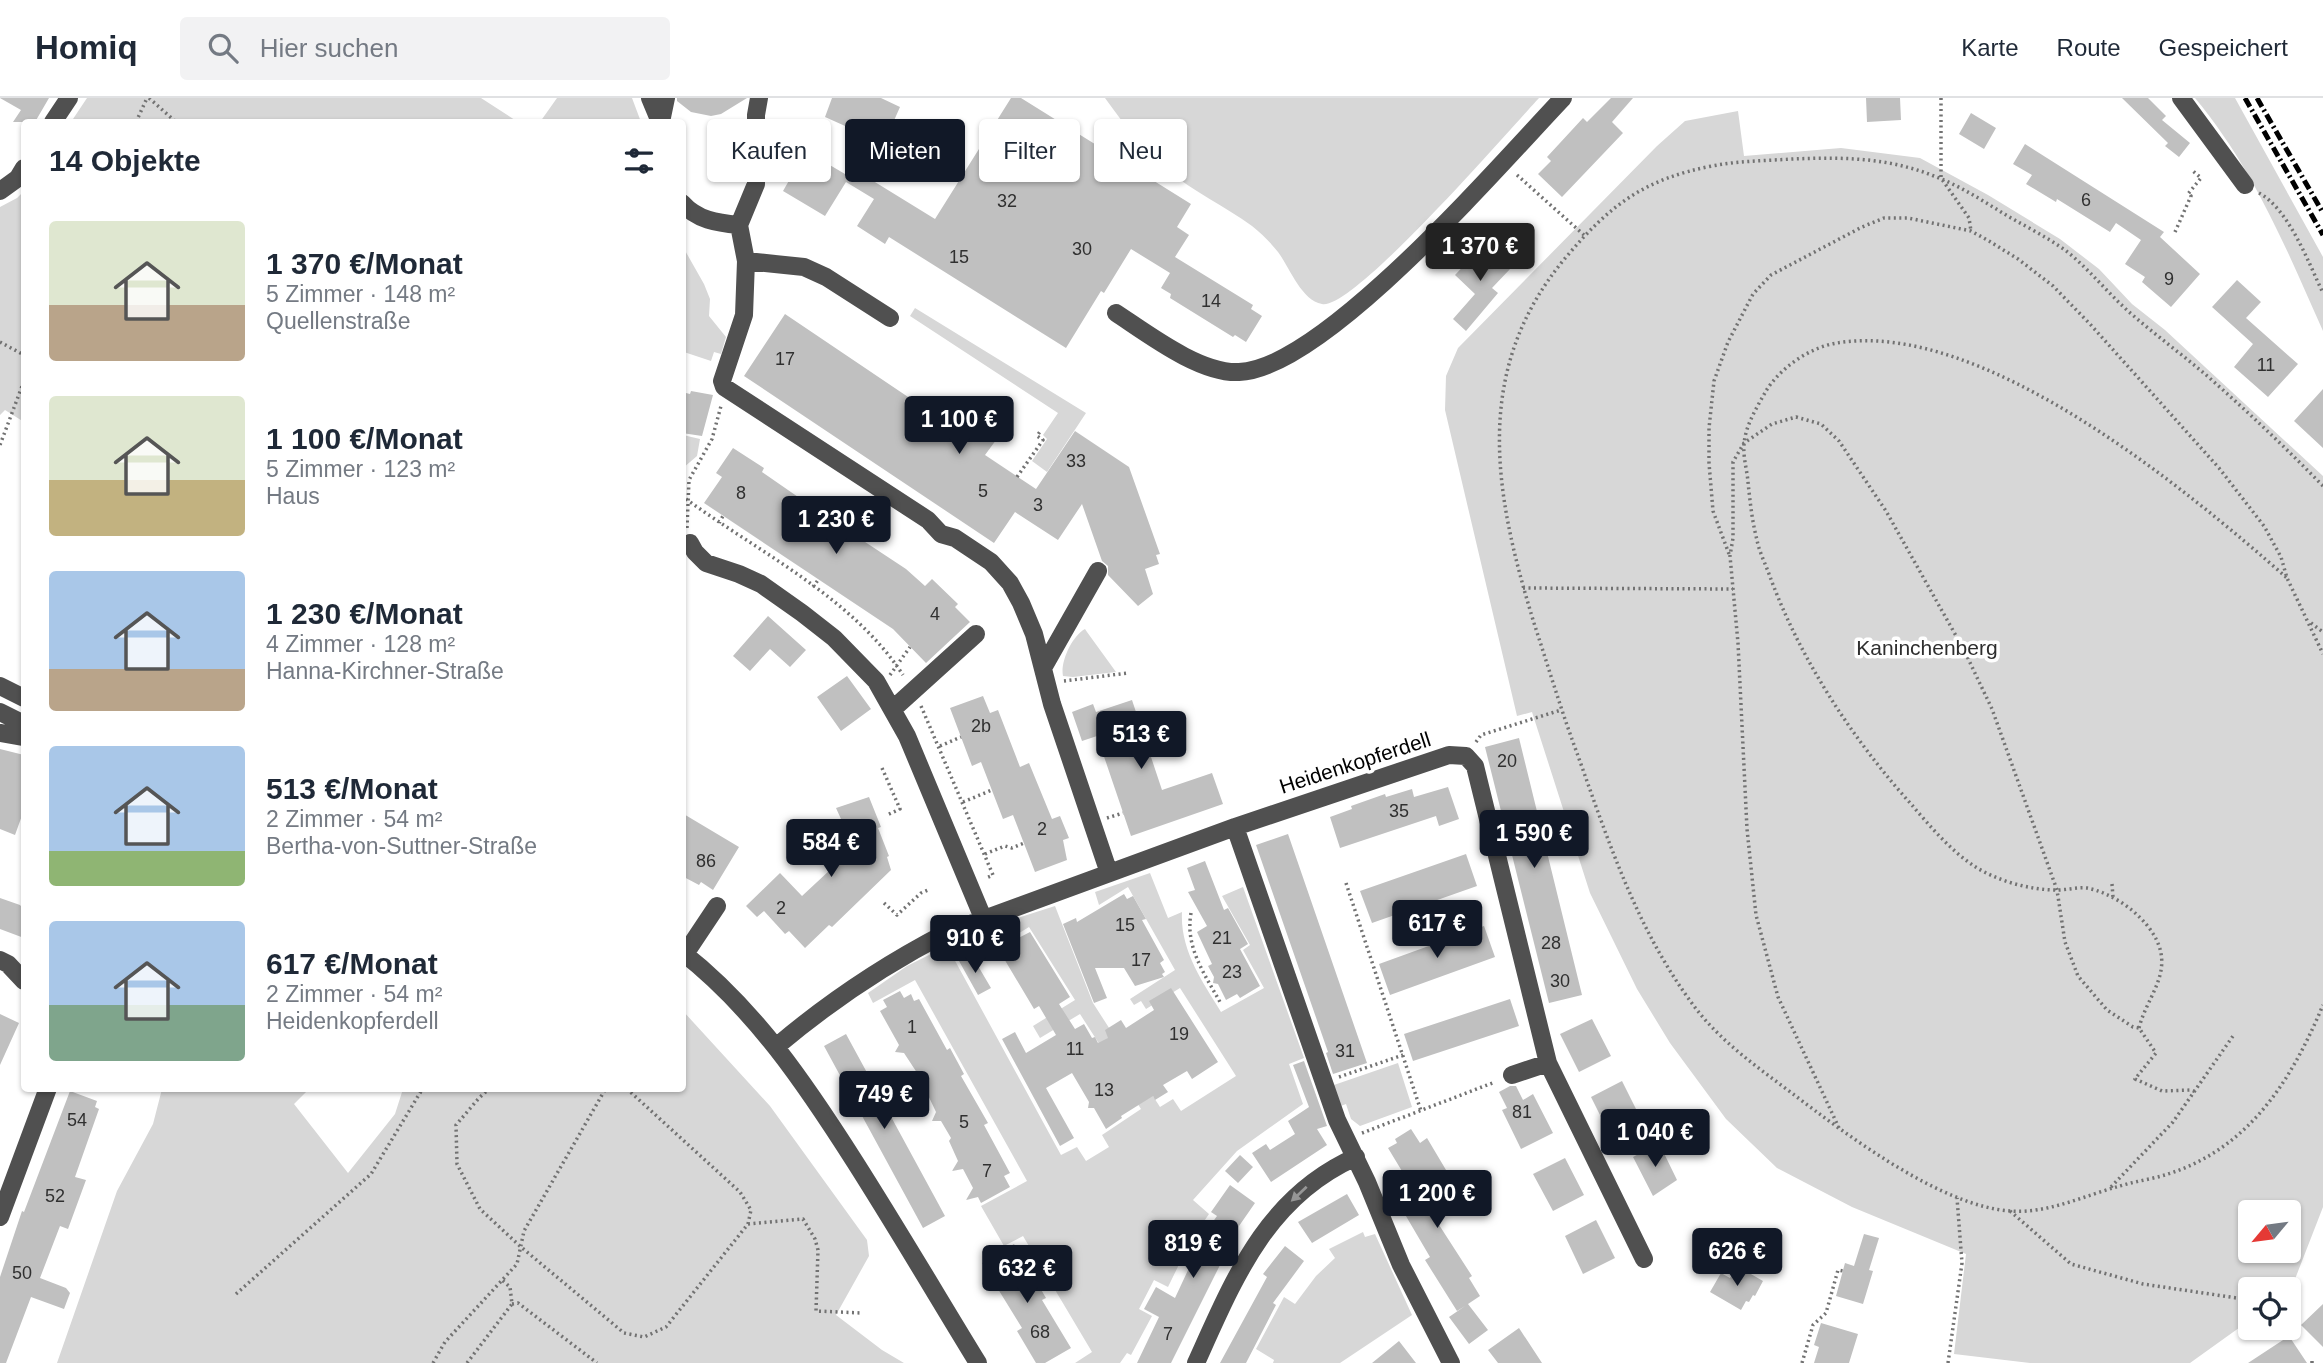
<!DOCTYPE html>
<html lang="de">
<head>
<meta charset="utf-8">
<style>
	:root { --surface:#fff; --page:#f2f2f3; --text:#1f2937; --muted:#747a83; --line:#e0e1e3; --accent:#111827 }
	body { margin:0; font-family:Helvetica,sans-serif; background:var(--page); color:var(--text); height:100vh; display:flex; flex-direction:column; font-size:26px; white-space:nowrap }
	* { box-sizing:border-box; margin:0 }
	p { font-size:23px; color:var(--muted) }
	.icon { flex:none; width:38px; height:38px; fill:none; stroke:currentColor; stroke-width:2; stroke-linecap:round; stroke-linejoin:round }
	.map { position:relative; flex:1; overflow:hidden }
	.drawer { position:absolute; left:21px; top:21px; width:665px; height:973px; display:flex; flex-direction:column; background:var(--surface); border-radius:7px; box-shadow:0 2px 5px #0004 }
	.drawer>* { flex:none }
	.banner { position:absolute; left:707px; top:21px; width:665px; height:63px; display:flex; gap:14px }
	.needle { width:46px; rotate:241deg }
	.tools { position:absolute; left:2238px; top:1102px; display:grid; gap:14px }
	.tools a { display:grid; place-items:center; width:63px; height:63px; border-radius:7px; background:var(--surface); box-shadow:0 2px 5px #0004; font-size:35px }
	.price { position:absolute; translate:-50% -60px; padding:0 16px; border-radius:7px; background:var(--accent); color:#fff; font-size:23px; line-height:46px; filter:drop-shadow(0 2px 4px #0008) }
	.price::after { content:''; position:absolute; left:50%; top:42px; width:21px; height:16px; margin-left:-10px; background:inherit; clip-path:polygon(0 0,100% 0,50% 100%) }
	.price.selected { background:#222; color:#fff }
	ul { padding:0; list-style:none }
	li { display:flex; align-items:center; gap:21px; height:175px; padding:0 28px }
	li span { display:grid; place-items:center; flex:none; width:196px; height:140px; border-radius:7px; color:#555 }
	li>.icon { margin-inline-start:auto }
	span .icon { width:84px; height:84px; fill:#fffc; stroke-width:1 }
	li b { font-size:30px }
	h2 { display:flex; justify-content:space-between; align-items:center; height:84px; padding:0 28px; font-size:30px }
	.chip { padding:0 24px; border-radius:7px; background:var(--surface); box-shadow:0 2px 5px #0004; font-size:24px; line-height:63px }
	.chip.selected { background:var(--accent); color:#fff }
	header { display:flex; align-items:center; gap:42px; box-sizing:border-box; height:98px; padding:0 35px; background:var(--surface); border-bottom:2px solid var(--line) }
	header strong { font-size:33px }
	nav { display:flex; gap:38px; margin-inline-start:auto; font-size:24px }
	.search { width:490px; height:63px; background:var(--page); display:flex; align-items:center; gap:18px; box-sizing:border-box; padding:0 24px; border-radius:7px; color:var(--muted); font-size:26px }
	.map>svg:first-child { display:block }
</style>
</head>
<body>
<header>
<strong>Homiq</strong>
<div class="search"><svg class="icon" aria-label="search" viewBox="0 0 24 24"><circle cx="10" cy="10" r="6"/><path d="M15 15l6 6"/></svg>Hier suchen</div>
<nav><a>Karte</a><a>Route</a><a>Gespeichert</a></nav>
</header>
<div class="map">
<svg width="2323" height="1265" viewBox="0 0 2323 1265">
	<rect width="100%" height="100%" fill="#fff"/>
	<path fill="#d7d7d7" fill-rule="evenodd" d="M87,0H481L518,24H71Z
		M557,0H632L641,24H540Z
		M1105,0H1539C1510,31 1353,213 1322,206C1301,202 1290,170 1278,154C1271,145 1261,135 1252,128C1225,108 1193,94 1168,72C1143,52 1124,26 1105,0Z
		M2195,0H2235L2323,159V233C2286,150 2254,71 2195,0Z
		M1738,13L1744,58L1841,50L1920,60L1988,97L2060,141L2099,171L2132,206L2165,232L2323,378V1109L2290,1194L2250,1192V1222L2190,1265H2030L1954,1256L1966,1156L1852,1109L1777,1070L1726,1021L1670,945L1637,891L1590,795L1532,614L1517,618L1445,312L1446,278L1458,250L1657,48L1685,23ZM2250,1115H2289V1153H2250Z
		M24,93V324L5,312L0,317V109L17,100Z
		M683,149L704,186L710,201L709,218L726,239L721,256L714,254L711,263L684,254L683,262Z
		M915,210L1086,315L1047,374L1032,363L1047,341L1043,337L1058,315L910,218Z
		M683,337L700,341L697,358L683,370Z
		M1085,531L1087,534L1116,574L1073,579L1063,578C1060,564 1072,538 1085,531Z
		M1150,775L1168,820L1182,814C1180,852 1202,883 1221,914L1264,890L1243,852L1250,847L1222,798L1243,789L1304,960L1289,966L1303,1006L1237,1053L1193,1102L1209,1116L1190,1144L1168,1189L1154,1182L1139,1211L1152,1218L1131,1257L1127,1255L1120,1265H1075L1092,1254L1023,1138L1004,1148L981,1108L1027,1083L915,882L873,905L868,895L907,868L947,848L1061,1057L1077,1049L1086,1063L1109,1049L1102,1037L1141,1011L1080,916L1040,940L1033,928L1075,902L1029,829L996,849L991,841L986,844L982,836L986,830L1055,808L1093,905L1160,1009L1173,1001L1181,1013L1236,978L1180,890L1146,911L1141,903L1134,907L1130,901L1175,872L1128,789L1099,807L1095,794Z
		M683,913L770,1008L867,1142L869,1158L836,1217L882,1252L904,1265H57L117,1093L153,1026L162,991H309L294,1006L348,1075L395,1016L403,991L682,990Z
		M1398,965L1412,1009L1360,1028L1351,1021L1346,1006L1338,1009L1331,988Z
		M1363,1134L1365,1139L1375,1136L1412,1217L1340,1265H1273L1274,1262L1256,1251L1284,1199L1295,1206L1316,1178L1335,1160L1329,1151Z"/>
	<path fill="#c0c0c0" d="M0,0H49L35,24H13L21,12Z
		M677,0H747L721,16L711,18L691,14L677,3Z
		M832,0H881L900,9L876,63L880,65L870,81L935,121L1011,0H1021L1191,106L1177,129L1189,137L1175,159L1253,207L1251,211L1262,218L1246,244L1235,237L1233,239L1170,200L1171,196L1161,190L1170,175L1131,151L1104,195L1101,193L1066,250L889,139L885,146L857,128L874,101L846,84L825,118L783,93L806,53L845,76L863,36L825,19Z
		M1611,0H1633L1612,24L1623,35L1562,99L1538,76L1551,63L1547,59L1583,20L1587,24Z
		M1866,0H1900L1901,22L1867,24Z
		M2122,0H2148L2166,18L2162,22L2190,45L2179,59L2165,48L2168,45Z
		M1971,15L1996,30L1984,51L1959,36Z
		M2025,46L2164,134L2160,139L2200,176L2171,209L2142,184L2145,179L2125,166L2141,142L2116,125L2110,134L2057,101L2056,104L2026,86L2032,77L2013,66Z
		M1485,145L1511,170L1492,190L1498,195L1466,233L1453,221L1475,196L1455,177Z
		M2237,182L2261,204L2246,220L2298,266L2268,299L2234,269L2253,246L2212,209Z
		M785,216L963,336L974,320L999,338L985,357L1036,391L1075,333L1129,369L1160,456L1156,457L1159,466L1145,471L1153,496L1138,508L1108,477V468L1102,463L1082,406L1058,442L1015,414L994,445L744,278Z
		M2323,291V350L2294,323Z
		M691,293L713,297L702,338L682,335V294L690,296Z
		M733,350L764,370L762,374L814,410L818,405L859,433L856,438L906,471L925,488L932,481L958,506L955,509L970,524L926,565L893,531L704,405L722,379L716,375Z
		M768,518L806,552L790,569L770,551L750,573L733,558Z
		M847,578L871,611L841,633L817,599Z
		M983,598L990,615L998,612L1020,669L1029,665L1052,721L1060,718L1069,740L1063,742L1067,762L1035,774L1013,717L1003,721L981,664L972,668L950,610Z
		M1132,602L1162,692L1212,675L1223,706L1131,738L1097,638L1082,643L1072,614L1093,606L1096,614Z
		M1519,640L1582,897L1549,905L1485,649Z
		M0,651L24,657V712L15,737L0,731Z
		M1448,689L1459,721L1439,728L1436,718L1340,750L1330,719L1352,711L1351,708L1385,696L1386,699L1412,691L1414,699Z
		M869,699L881,729L878,730L889,758L887,759L891,772L832,829L829,827L805,850L789,833L785,836L764,813L757,819L746,808L780,775L802,798L845,758L831,725L841,721L836,710Z
		M682,715L739,749L713,792L701,784L699,787L682,778Z
		M1288,736L1367,965L1333,976L1326,955L1328,954L1256,747Z
		M1466,756L1477,788L1372,825L1360,793Z
		M1205,763L1224,812L1228,810L1248,846L1240,851L1260,888L1240,900L1237,896L1226,902L1218,886L1213,885L1214,879L1208,868L1212,866L1197,834L1207,828L1188,794L1195,792L1187,770Z
		M1124,796L1127,801L1133,798L1146,821L1142,822L1164,862L1160,865L1165,874L1162,876L1164,879L1135,888L1124,870H1095L1107,900L1094,905L1063,826L1076,820L1077,824Z
		M0,800L20,807L24,812V840L0,831Z
		M1484,828L1495,859L1390,897L1379,866Z
		M1030,834L1070,899L1059,906L1075,931L1084,926L1092,940L1095,939L1098,945L1108,940L1105,932L1121,922L1126,930L1154,912L1149,903L1171,890L1218,964L1192,981L1187,973L1163,987L1168,994L1155,1002L1153,998L1121,1018L1122,1020L1106,1031L1094,1010H1088L1089,1004L1072,975L1046,990L1074,1040L1060,1048L1002,941L1015,934L1026,955L1056,937L1039,908L1034,911L1003,859L1006,857L1001,849Z
		M971,856L991,890L978,897L959,863Z
		M900,893L904,900L911,896L914,903L919,901L947,952L950,950L964,976L961,978L988,1025L984,1027L1010,1075L1004,1078L1010,1089L981,1105L978,1099L966,1102L973,1090L963,1071L952,1073L958,1063L949,1043L951,1040L941,1023H932L936,1014L926,993L927,990L904,955L895,954L899,947L880,913L887,909L883,902Z
		M1510,901L1519,928L1413,963L1404,936Z
		M0,916L19,925L0,967Z
		M1592,921L1611,958L1579,974L1560,936Z
		M846,936L945,1118L923,1130L824,948Z
		M1304,963L1327,1028L1317,1031L1327,1047L1271,1084L1252,1055L1266,1046L1270,1052L1295,1036L1288,1023L1309,1009L1293,967Z
		M1622,983L1641,1021L1610,1037L1591,999Z
		M1510,988H1516L1523,1002L1533,996L1553,1035L1521,1051L1502,1012L1507,1010L1499,994Z
		M70,993L97,1003L95,1009L99,1011L75,1079L86,1082L68,1131L60,1128L40,1180L66,1190L70,1195L64,1211L31,1199L6,1265H0V1179L22,1113L24,1114Z
		M1411,1031L1420,1045L1427,1040L1449,1077L1444,1080L1449,1087L1423,1102L1472,1178L1469,1180L1480,1198L1468,1206L1488,1232L1469,1246L1449,1219L1465,1208L1457,1213L1425,1162L1430,1159L1403,1113L1420,1103L1388,1050L1397,1045L1395,1041Z
		M1659,1045L1677,1082L1653,1098L1633,1059Z
		M1240,1057L1253,1069L1238,1085L1225,1073Z
		M1565,1060L1584,1097L1553,1113L1533,1076Z
		M1230,1087L1255,1105L1214,1164L1220,1167L1171,1265H1137L1159,1219L1144,1211L1156,1189L1175,1200L1189,1170L1179,1165L1190,1144L1196,1147L1217,1118L1211,1114Z
		M1347,1096L1359,1117L1312,1145L1298,1124Z
		M1596,1122L1615,1160L1583,1176L1565,1138Z
		M1864,1136L1879,1140L1869,1172L1873,1173L1863,1206L1836,1198L1845,1165L1854,1168Z
		M1746,1137L1762,1146L1755,1160L1739,1151Z
		M1014,1146L1046,1200L1042,1202L1071,1250L1045,1265H1036L1017,1233L1022,1230L982,1165Z
		M1285,1148L1304,1163L1273,1205L1276,1207L1246,1265H1220L1267,1179L1263,1176Z
		M1737,1168L1763,1183L1755,1198L1753,1197L1749,1204L1746,1203L1741,1212L1710,1194L1721,1175L1730,1180Z
		M2323,1206V1249L2301,1227Z
		M1821,1225L1858,1236L1849,1265H1814L1819,1249L1814,1247Z
		M1519,1230L1542,1265H1498L1488,1252Z
		M2289,1238L2307,1265H2248Z
		M1399,1243L1416,1265H1372Z"/>
	<g fill="none" stroke-linecap="round" stroke-linejoin="round">
		<path stroke="#727272" stroke-width="3.5" stroke-dasharray="2 3.5" stroke-linecap="butt" d="M149,0L176,24
			M1941,0V80L1969,120L1971,133
			M136,24L147,0
			M1517,77L1584,137
			M2259,95C2289,111 2309,166 2323,195
			M2175,134L2191,98L2188,96L2201,80L2193,73
			M0,244L24,257
			M0,347L24,283
			M1017,379L1043,342L1037,338L1041,332
			M2323,388C2285,349 2246,312 2205,276C2180,255 2153,235 2128,213C2106,193 2088,170 2065,152C2048,140 2029,130 2011,120C1986,105 1961,88 1934,78C1882,57 1829,59 1774,62C1753,63 1733,64 1712,68C1645,81 1611,106 1567,158C1471,271 1494,395 1534,525C1548,568 1561,612 1577,655C1608,742 1636,829 1691,904C1718,942 1756,968 1793,996C1847,1037 1942,1109 2011,1113C2047,1116 2086,1097 2120,1088C2136,1083 2153,1081 2168,1076C2250,1050 2292,981 2323,907
			M686,401C760,455 853,500 903,577
			M719,425L723,418
			M687,430L689,382L712,341L721,308
			M1729,456L1713,413L1709,365V330L1714,283L1728,244L1753,196L1771,177L1862,129L1884,120H1908L1971,133L1989,143L2018,161L2053,188L2090,226L2219,370L2264,428L2281,459L2287,480L2323,556
			M813,489L818,482
			M1523,490L1733,491
			M2311,525L2323,534
			M890,577L910,549
			M1064,583L1128,575
			M921,608L993,777L986,780
			M1476,644L1481,637L1561,612
			M940,648L961,639
			M882,670L900,711L887,717
			M963,704L992,692
			M1107,720L1123,715
			M985,756L1005,748L1012,750L1024,745
			M1346,785L1421,1013
			M2112,786L2113,799
			M884,805L897,817L921,795L928,792
			M1191,815C1185,849 1204,875 1220,904
			M2139,930C2147,897 2177,872 2152,834C2138,813 2112,795 2087,790C2077,789 2067,792 2057,792C2030,792 1997,783 1974,768C1950,752 1929,727 1911,706C1851,639 1800,561 1769,476C1765,465 1759,453 1757,442C1752,423 1750,403 1748,384C1747,372 1743,359 1744,347C1745,328 1757,309 1766,293C1780,270 1810,249 1837,245C1981,221 2185,390 2287,480
			M1339,979L1403,957
			M490,990L479,1000L456,1027L457,1066L480,1111L521,1149L624,1235L644,1239L666,1229L748,1126L751,1112L740,1094L626,990
			M1839,1030L1778,899L1756,817L1747,731L1738,545L1730,458L1733,440V364L1744,345L1772,326L1796,319L1821,326L1839,343L1886,413L1964,552L1992,611L2057,792L2065,844L2078,878L2107,912L2133,929L2139,930L2156,955L2135,981L2162,993L2191,992L2196,994
			M1362,1035L1495,984
			M2111,1089L2173,1024L2233,938
			M2010,1113L2071,1166L2143,1186L2250,1202
			M748,1126L803,1121L815,1141L818,1152L816,1213L862,1215
			M2274,1192L2297,1181
			M236,1196L371,1076L423,990
			M512,1206L518,1205L597,1265
			M433,1265L445,1244L517,1166L524,1133L606,990
			M467,1265L512,1206L510,1189L502,1182
			M1802,1265L1813,1227L1826,1215L1838,1172L1843,1173
			M1948,1265L1962,1165L1957,1100
			M2312,1265V1262"/>
		<path stroke="#505050" stroke-width="18" d="M650,0L660,24
			M759,0L756,17V86L739,127L746,163L744,217L722,283L724,289L928,422L941,436L955,440L991,464L1010,485L1021,505L1034,536L1052,606L1109,775
			M2181,0L2245,87
			M53,24L69,0
			M661,24L666,0
			M0,93L18,80L24,70
			M682,105C697,122 717,125 739,127
			M746,163L804,169L826,179L890,220
			M1116,215C1148,236 1200,276 1239,274C1324,271 1501,65 1563,0
			M690,445L695,454L706,465L739,476L761,486L802,515L834,540L876,583L907,638L983,820
			M1043,570L1098,473
			M0,588L24,600
			M893,611L976,536
			M0,614L24,626
			M0,635L24,639
			M1235,729L1337,1022L1367,1084L1401,1167L1451,1265
			M682,854C755,911 806,987 855,1064C897,1130 937,1198 978,1265
			M685,856L717,808
			M0,862L8,866L24,883
			M777,948C829,904 886,866 946,835L1235,729L1449,657L1466,658L1475,668L1548,965L1644,1161
			M1512,977L1548,965
			M0,1119L48,990
			M1196,1265C1234,1181 1266,1099 1356,1059"/>
		<path stroke="#000" stroke-width="5" stroke-dasharray="10 3.5 2 3.5" stroke-linecap="butt" d="M2245,0L2323,137
			M2257,0L2323,115"/>
	</g>
	<defs><path id="oneway-solid" d="M-6-.8H1V-3.2L6.5 0L1 3.2V.8H-6Z" transform="scale(1.75)"/></defs>
	<use fill="#969696" href="#oneway-solid" transform="translate(1299 1096) rotate(137)"/>
	<g text-anchor="middle" stroke-width="7" stroke-linejoin="round" paint-order="stroke">
		<g font-size="18" fill="#303030">
			<text x="2086" y="108">6</text>
			<text x="1007" y="109">32</text>
			<text x="1082" y="157">30</text>
			<text x="959" y="165">15</text>
			<text x="2169" y="187">9</text>
			<text x="1211" y="209">14</text>
			<text x="785" y="267">17</text>
			<text x="2266" y="273">11</text>
			<text x="1076" y="369">33</text>
			<text x="983" y="399">5</text>
			<text x="741" y="401">8</text>
			<text x="1038" y="413">3</text>
			<text x="935" y="522">4</text>
			<text x="981" y="634">2b</text>
			<text x="1507" y="669">20</text>
			<text x="1399" y="719">35</text>
			<text x="1042" y="737">2</text>
			<text x="706" y="769">86</text>
			<text x="781" y="816">2</text>
			<text x="1125" y="833">15</text>
			<text x="1222" y="846">21</text>
			<text x="1551" y="851">28</text>
			<text x="1141" y="868">17</text>
			<text x="1232" y="880">23</text>
			<text x="1560" y="889">30</text>
			<text x="912" y="935">1</text>
			<text x="1179" y="942">19</text>
			<text x="1075" y="957">11</text>
			<text x="1345" y="959">31</text>
			<text x="1104" y="998">13</text>
			<text x="1522" y="1020">81</text>
			<text x="77" y="1028">54</text>
			<text x="964" y="1030">5</text>
			<text x="987" y="1079">7</text>
			<text x="55" y="1104">52</text>
			<text x="22" y="1181">50</text>
			<text x="1040" y="1240">68</text>
			<text x="1168" y="1242">7</text>
		</g>
		<g font-size="21" fill="#2e2e2e" stroke="#fff">
			<text x="1927" y="557">Kaninchenberg</text>
		</g>
		<g font-size="21" fill="#000" stroke="#fff">
			<text transform="translate(1355 665) rotate(-18)" y="7">Heidenkopferdell</text>
		</g>
	</g>
</svg>
<div class="tools">
<a><svg class="needle" viewBox="-14 -14 28 28"><path d="M0-13l5 13h-10z" fill="#e53935"/><path d="M0 13l5-13h-10z" fill="#747a83"/></svg></a>
<a><svg class="icon" aria-label="locate" viewBox="0 0 24 24"><circle cx="12" cy="12" r="6"/><path d="M12 2v4M12 18v4M2 12h4M18 12h4"/></svg></a>
</div>
<b class="price selected" style="left:1480px;top:185px">1 370 €</b>
<b class="price" style="left:959px;top:358px">1 100 €</b>
<b class="price" style="left:836px;top:458px">1 230 €</b>
<b class="price" style="left:1141px;top:673px">513 €</b>
<b class="price" style="left:1534px;top:772px">1 590 €</b>
<b class="price" style="left:831px;top:781px">584 €</b>
<b class="price" style="left:1437px;top:862px">617 €</b>
<b class="price" style="left:975px;top:877px">910 €</b>
<b class="price" style="left:884px;top:1033px">749 €</b>
<b class="price" style="left:1655px;top:1071px">1 040 €</b>
<b class="price" style="left:1437px;top:1132px">1 200 €</b>
<b class="price" style="left:1193px;top:1182px">819 €</b>
<b class="price" style="left:1737px;top:1190px">626 €</b>
<b class="price" style="left:1027px;top:1207px">632 €</b>
<div class="banner">
<a class="chip">Kaufen</a>
<a class="chip selected">Mieten</a>
<a class="chip">Filter</a>
<a class="chip">Neu</a>
</div>
<section class="drawer">
<h2>14 Objekte<svg class="icon" aria-label="filters" viewBox="0 0 24 24"><path d="M4 7h16M4 17h16"/><circle cx="9" cy="7" r="2"/><circle cx="15" cy="17" r="2"/></svg></h2>
<ul>
<li><span style="background:linear-gradient(#dfe7d0 60%,#b9a48a 0)"><svg class="icon" aria-label="home" viewBox="0 0 24 24"><path d="M3 11l9-7 9 7M6 9v11h12V9"/></svg></span><div><b>1 370 €/Monat</b><p>5 Zimmer · 148 m²</p><p>Quellenstraße</p></div></li>
<li><span style="background:linear-gradient(#dfe7d0 60%,#c2b280 0)"><svg class="icon" aria-label="home" viewBox="0 0 24 24"><path d="M3 11l9-7 9 7M6 9v11h12V9"/></svg></span><div><b>1 100 €/Monat</b><p>5 Zimmer · 123 m²</p><p>Haus</p></div></li>
<li><span style="background:linear-gradient(#a9c7e8 70%,#b9a48a 0)"><svg class="icon" aria-label="home" viewBox="0 0 24 24"><path d="M3 11l9-7 9 7M6 9v11h12V9"/></svg></span><div><b>1 230 €/Monat</b><p>4 Zimmer · 128 m²</p><p>Hanna-Kirchner-Straße</p></div></li>
<li><span style="background:linear-gradient(#a9c7e8 75%,#8fb573 0)"><svg class="icon" aria-label="home" viewBox="0 0 24 24"><path d="M3 11l9-7 9 7M6 9v11h12V9"/></svg></span><div><b>513 €/Monat</b><p>2 Zimmer · 54 m²</p><p>Bertha-von-Suttner-Straße</p></div></li>
<li><span style="background:linear-gradient(#a9c7e8 60%,#7fa58c 0)"><svg class="icon" aria-label="home" viewBox="0 0 24 24"><path d="M3 11l9-7 9 7M6 9v11h12V9"/></svg></span><div><b>617 €/Monat</b><p>2 Zimmer · 54 m²</p><p>Heidenkopferdell</p></div></li>
</ul>
</section>
</div>
</body>
</html>
